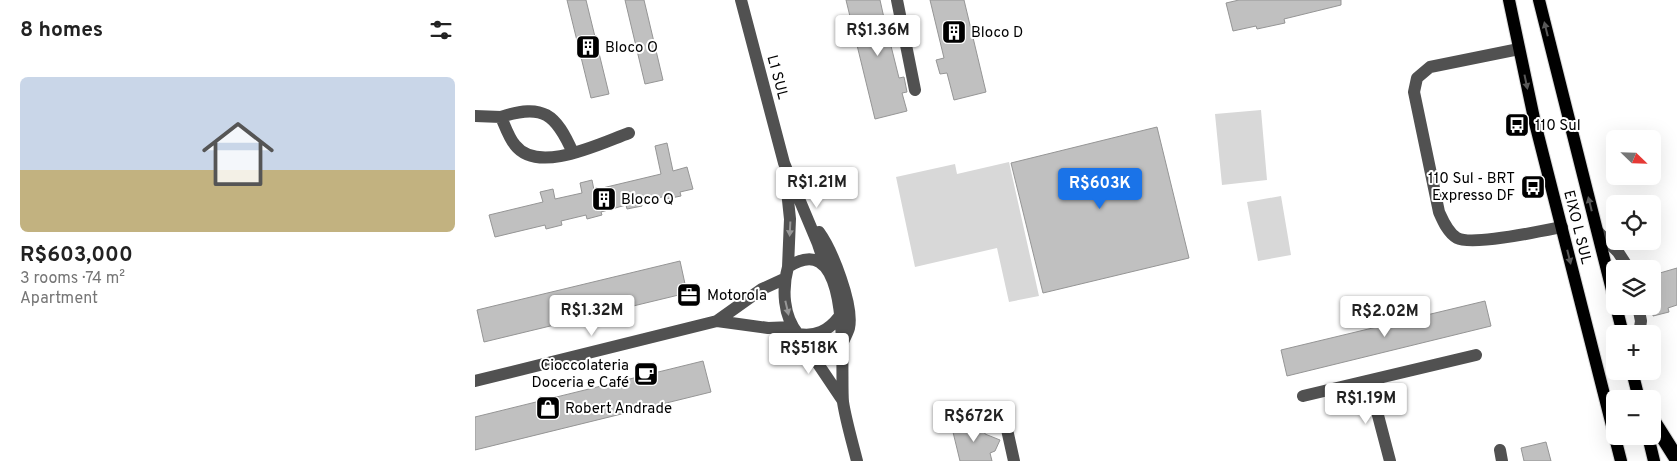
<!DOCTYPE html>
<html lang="en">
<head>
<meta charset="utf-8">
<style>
	:root { --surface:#fff; --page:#f2f2f2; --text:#222; --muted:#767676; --line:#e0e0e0; --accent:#1a73e8 }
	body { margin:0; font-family:Overpass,sans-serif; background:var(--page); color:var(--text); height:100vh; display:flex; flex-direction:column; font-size:19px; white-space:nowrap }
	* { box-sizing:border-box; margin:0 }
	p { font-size:16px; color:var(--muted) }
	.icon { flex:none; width:28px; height:28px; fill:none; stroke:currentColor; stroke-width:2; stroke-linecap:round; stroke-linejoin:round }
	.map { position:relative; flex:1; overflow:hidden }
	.drawer { display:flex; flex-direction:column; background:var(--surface); width:475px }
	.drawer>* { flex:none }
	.needle { width:32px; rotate:113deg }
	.buttons { position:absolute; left:1131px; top:130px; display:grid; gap:10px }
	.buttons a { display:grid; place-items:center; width:55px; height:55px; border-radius:8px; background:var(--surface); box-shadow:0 5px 20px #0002; font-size:25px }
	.price { position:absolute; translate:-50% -42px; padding:0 11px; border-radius:5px; background:#fff; color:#222; font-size:16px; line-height:32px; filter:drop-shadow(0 1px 2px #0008) }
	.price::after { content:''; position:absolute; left:50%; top:30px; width:15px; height:11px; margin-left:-8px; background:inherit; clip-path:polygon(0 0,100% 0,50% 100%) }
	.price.selected { background:var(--accent); color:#fff }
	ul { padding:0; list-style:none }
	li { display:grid; align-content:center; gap:10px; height:265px; padding:0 20px }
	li+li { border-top:1px solid var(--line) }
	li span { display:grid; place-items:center; height:155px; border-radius:8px; color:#555 }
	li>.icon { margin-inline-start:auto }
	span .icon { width:90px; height:90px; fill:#fffc; stroke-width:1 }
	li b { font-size:21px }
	h2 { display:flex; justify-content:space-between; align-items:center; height:60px; padding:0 20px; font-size:21px }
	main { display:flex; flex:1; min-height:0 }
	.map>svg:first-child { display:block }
</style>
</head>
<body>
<main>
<section class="drawer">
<h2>8 homes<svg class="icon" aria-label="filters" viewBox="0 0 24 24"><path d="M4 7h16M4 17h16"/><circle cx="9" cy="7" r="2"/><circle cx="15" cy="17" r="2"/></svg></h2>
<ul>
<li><span style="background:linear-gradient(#c9d6e8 60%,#c2b280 0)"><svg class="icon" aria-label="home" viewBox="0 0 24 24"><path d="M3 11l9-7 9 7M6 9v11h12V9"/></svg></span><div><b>R$603,000</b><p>3 rooms · 74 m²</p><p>Apartment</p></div></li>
</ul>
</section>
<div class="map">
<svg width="1202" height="461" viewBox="0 0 1202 461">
	<rect width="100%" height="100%" fill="#fff"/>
	<path fill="#d8d8d8" d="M786,110L792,180L747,185L740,114Z
		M534,162L564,296L534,302L522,248L440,267L421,177L480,164L482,174Z
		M806,196L816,255L783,261L772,202Z"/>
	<path fill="#c0c0c0" stroke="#959595" d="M92,0H111L134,94L116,98Z
		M150,0H169L188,80L170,84Z
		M371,0H405L411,27L417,26L419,29L420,40L415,42L424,78L429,77L432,92L427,93L432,111L400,119Z
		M455,0H489L511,92L479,100L472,73L465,74L461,60L469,58Z
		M764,0H866V5L809,19L810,23L782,29L781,26L758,31L751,3Z
		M682,127L714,258L568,293L536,163Z
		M192,143L198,171L212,167L218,189L205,192L206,196L191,199V196L166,202L167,206L152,209L151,205L126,212L127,215L112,219L111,215L86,221L87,225L71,229L70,225L20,237L14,215L68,202L65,192L78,189L80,199L107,193L105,183L117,180L119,190L186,174L180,146Z
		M205,261L212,293L9,342L2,310Z
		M1202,268V305L1193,308L1194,312L1178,316V275Z
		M1010,301L1016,326L812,376L806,350Z
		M228,361L236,392L0,450V417Z
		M507,420L510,434L525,440L520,451L515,453L517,461H485L477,428Z
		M1071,442L1076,461H1049L1046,448Z"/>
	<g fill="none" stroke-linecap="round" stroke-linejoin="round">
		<defs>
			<path id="major" d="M1034,0L1060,123L1146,461
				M1064,0L1140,302
				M1141,306L1148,334
				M1157,371L1164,399
				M1173,436L1179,461"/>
			<path id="highway" d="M1178,421L1202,459"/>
		</defs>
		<use href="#major" stroke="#dbdbdb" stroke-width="14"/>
		<use href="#highway" stroke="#dbdbdb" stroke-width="17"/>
		<path stroke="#515151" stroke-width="12" d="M266,0L309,163L343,244L350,265
			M422,0L440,90
			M1044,49L955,67L942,78L939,92L964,212C968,221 973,233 982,238C997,246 1067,231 1087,227
			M0,116L26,117
			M98,153C81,114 68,103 26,117C30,126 34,138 40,145C63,175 126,143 154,133
			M311,181L315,219L313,267
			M344,232C357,250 379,305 374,328C373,332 370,337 368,342
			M1123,232L1143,252L1154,269
			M1163,306L1166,321L1164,334
			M364,317C353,331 341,337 323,334C308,316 307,289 313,267C379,224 365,372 368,402C371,421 377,441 382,461
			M242,321L293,328L318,327
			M323,334L368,401
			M0,381L242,321L287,289L309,279
			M894,381L915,461
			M828,396L1001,355
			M531,425L539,461
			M1025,450L1027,461"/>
		<use href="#major" stroke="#000" stroke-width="12"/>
		<use href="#highway" stroke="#000" stroke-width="15"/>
	</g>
	<defs><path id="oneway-solid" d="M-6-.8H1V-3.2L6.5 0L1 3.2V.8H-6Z" transform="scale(1.25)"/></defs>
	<g fill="#595959">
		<use href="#oneway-solid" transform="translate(1071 29) rotate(-104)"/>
		<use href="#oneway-solid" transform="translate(1051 82) rotate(78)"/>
		<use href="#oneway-solid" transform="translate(1115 204) rotate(-104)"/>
		<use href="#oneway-solid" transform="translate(1094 257) rotate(76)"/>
	</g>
	<g fill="#979797">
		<use href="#oneway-solid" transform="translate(315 229) rotate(93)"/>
		<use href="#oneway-solid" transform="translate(312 308) rotate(77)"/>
	</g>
	<defs>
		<symbol id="building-square" viewBox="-11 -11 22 22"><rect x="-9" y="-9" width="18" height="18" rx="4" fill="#000" stroke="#fff"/><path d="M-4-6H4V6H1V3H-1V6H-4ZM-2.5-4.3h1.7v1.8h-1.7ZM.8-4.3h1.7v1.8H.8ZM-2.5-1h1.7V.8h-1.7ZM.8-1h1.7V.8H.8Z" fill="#fff"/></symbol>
		<symbol id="bus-square" viewBox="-11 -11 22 22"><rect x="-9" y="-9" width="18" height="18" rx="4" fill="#000" stroke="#fff"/><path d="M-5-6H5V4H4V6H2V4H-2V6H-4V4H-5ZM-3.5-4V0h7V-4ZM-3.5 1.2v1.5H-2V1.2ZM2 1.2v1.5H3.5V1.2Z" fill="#fff"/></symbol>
		<symbol id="office-square" viewBox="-11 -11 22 22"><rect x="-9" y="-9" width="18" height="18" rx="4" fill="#000" stroke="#fff"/><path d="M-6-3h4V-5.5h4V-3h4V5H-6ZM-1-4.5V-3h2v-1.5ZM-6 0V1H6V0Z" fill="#fff"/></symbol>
		<symbol id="cafe-square" viewBox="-11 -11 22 22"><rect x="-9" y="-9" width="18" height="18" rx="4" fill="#000" stroke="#fff"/><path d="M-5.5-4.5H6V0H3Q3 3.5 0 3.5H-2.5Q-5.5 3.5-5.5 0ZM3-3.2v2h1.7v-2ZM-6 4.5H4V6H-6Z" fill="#fff"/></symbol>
		<symbol id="shop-square" viewBox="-11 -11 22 22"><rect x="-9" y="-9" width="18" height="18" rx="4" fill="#000" stroke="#fff"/><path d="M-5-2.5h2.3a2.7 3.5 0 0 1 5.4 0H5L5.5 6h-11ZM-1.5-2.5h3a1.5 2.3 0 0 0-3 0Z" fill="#fff"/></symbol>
	</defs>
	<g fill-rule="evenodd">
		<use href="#building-square" x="465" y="18" width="28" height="28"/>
		<use href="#building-square" x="99" y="33" width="28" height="28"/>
		<use href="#bus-square" x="1028" y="111" width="28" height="28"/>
		<use href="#bus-square" x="1044" y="173" width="28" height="28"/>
		<use href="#building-square" x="115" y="185" width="28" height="28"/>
		<use href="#office-square" x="200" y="281" width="28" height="28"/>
		<use href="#cafe-square" x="157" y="360" width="28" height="28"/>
		<use href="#shop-square" x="59" y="394" width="28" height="28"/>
	</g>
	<g text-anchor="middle" stroke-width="4" stroke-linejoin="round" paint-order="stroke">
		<g font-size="15" fill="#000" stroke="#fff" text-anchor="start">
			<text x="496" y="37">Bloco D</text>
			<text x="130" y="52">Bloco O</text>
			<text x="1060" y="130">110 Sul</text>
			<text x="1040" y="183" text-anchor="end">110 Sul - BRT<tspan x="1040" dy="17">Expresso DF</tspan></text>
			<text x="146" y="204">Bloco Q</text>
			<text x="232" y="300">Motorola</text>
			<text x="154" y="370" text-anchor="end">Cioccolateria<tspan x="154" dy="17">Doceria e Café</tspan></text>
			<text x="90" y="413">Robert Andrade</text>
		</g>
		<g font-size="15" fill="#000" stroke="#fff">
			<text transform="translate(303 77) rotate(75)" y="5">L1 SUL</text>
			<text transform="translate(1103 227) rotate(76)" y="5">EIXO L SUL</text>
		</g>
	</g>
</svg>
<div class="buttons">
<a><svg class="needle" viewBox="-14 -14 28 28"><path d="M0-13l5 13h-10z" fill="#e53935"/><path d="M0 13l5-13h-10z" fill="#767676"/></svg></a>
<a><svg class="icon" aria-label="locate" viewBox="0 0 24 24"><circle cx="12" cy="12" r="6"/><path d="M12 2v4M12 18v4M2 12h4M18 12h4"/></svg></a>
<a><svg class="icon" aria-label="layers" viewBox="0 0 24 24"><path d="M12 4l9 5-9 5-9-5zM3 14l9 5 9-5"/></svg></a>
<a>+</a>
<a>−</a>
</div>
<b class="price" style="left:403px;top:57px">R$1.36M</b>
<b class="price" style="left:342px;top:209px">R$1.21M</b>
<b class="price selected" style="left:625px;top:210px">R$603K</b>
<b class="price" style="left:117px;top:337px">R$1.32M</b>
<b class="price" style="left:910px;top:338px">R$2.02M</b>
<b class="price" style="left:334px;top:375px">R$518K</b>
<b class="price" style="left:891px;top:425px">R$1.19M</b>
<b class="price" style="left:499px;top:443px">R$672K</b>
</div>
</main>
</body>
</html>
